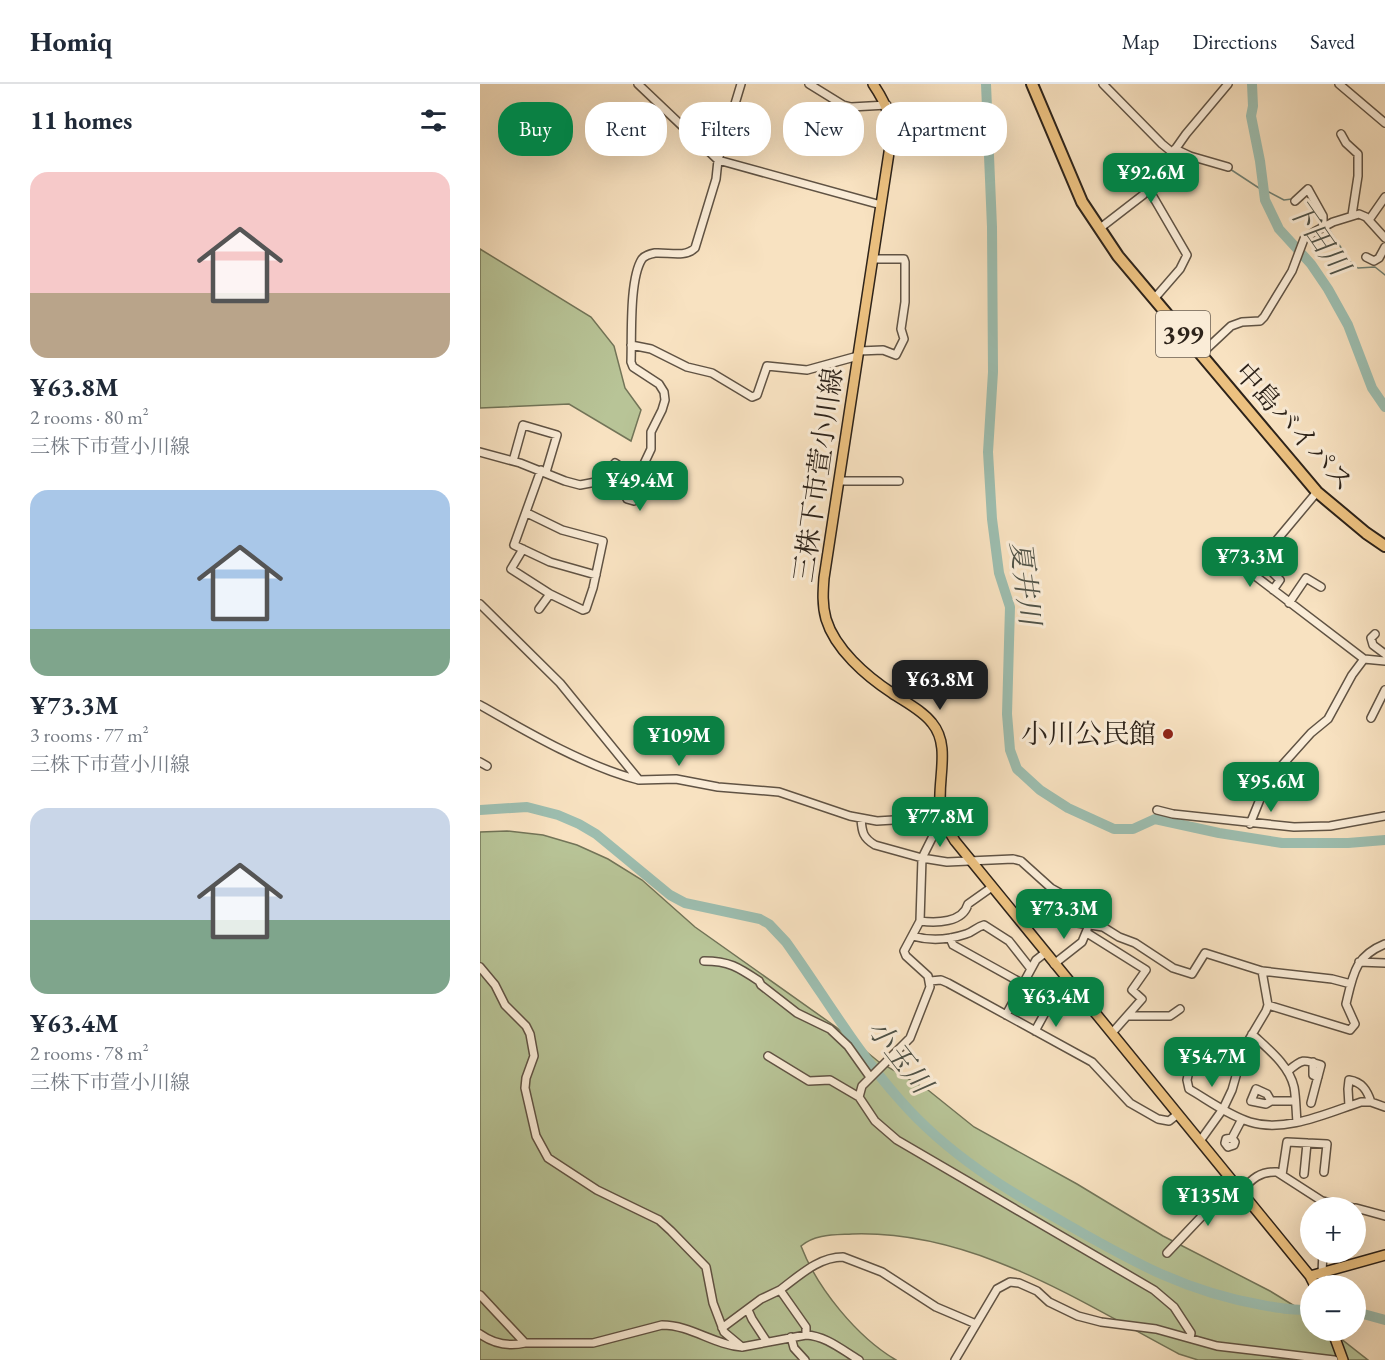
<!DOCTYPE html>
<html lang="en">
<head>
<meta charset="utf-8">
<style>
	:root { --surface:#fff; --page:#f6f6f7; --text:#1f2937; --muted:#747a83; --line:#e0e1e3; --accent:#0b8043 }
	body { margin:0; font-family:"EB Garamond","Noto Serif JP",serif; background:var(--page); color:var(--text); height:100vh; display:flex; flex-direction:column; font-size:22px; white-space:nowrap }
	* { box-sizing:border-box; margin:0 }
	p { font-size:20px; color:var(--muted) }
	.icon { flex:none; width:33px; height:33px; fill:none; stroke:currentColor; stroke-width:2; stroke-linecap:round; stroke-linejoin:round }
	.map { position:relative; flex:1; overflow:hidden }
	.drawer { display:flex; flex-direction:column; background:var(--surface); width:480px }
	.drawer>* { flex:none }
	.top-card { position:absolute; left:18px; top:18px; width:570px; height:54px; display:flex; gap:12px }
	.fabs { position:absolute; left:820px; top:1113px; display:grid; gap:12px }
	.fabs a { display:grid; place-items:center; width:66px; height:66px; border-radius:50%; background:var(--surface); box-shadow:0 6px 24px #0002; font-size:30px }
	.price { position:absolute; translate:-50% -51px; padding:0 14px; border-radius:12px; background:var(--accent); color:#fff; font-size:20px; line-height:39px; filter:drop-shadow(0 2px 3px #0008) }
	.price::after { content:''; position:absolute; left:50%; top:36px; width:18px; height:14px; margin-left:-9px; background:inherit; clip-path:polygon(0 0,100% 0,50% 100%) }
	.price.selected { background:#222; color:#fff }
	ul { padding:0; list-style:none }
	li { display:grid; align-content:center; gap:12px; height:318px; padding:0 30px }
	li span { display:grid; place-items:center; height:186px; border-radius:18px; color:#555 }
	li>.icon { margin-inline-start:auto }
	span .icon { width:108px; height:108px; fill:#fffc; stroke-width:1 }
	li b { font-size:26px }
	h2 { display:flex; justify-content:space-between; align-items:center; height:72px; padding:0 30px; font-size:26px }
	.tag { padding:0 21px; border-radius:24px; background:var(--surface); box-shadow:0 6px 24px #0002; font-size:21px; line-height:54px }
	.tag.selected { background:var(--accent); color:#fff }
	header { display:flex; align-items:center; gap:36px; box-sizing:border-box; height:84px; padding:0 30px; background:var(--surface); border-bottom:2px solid var(--line) }
	header strong { font-size:28px }
	nav { display:flex; gap:33px; margin-inline-start:auto; font-size:21px }
	main { display:flex; flex:1; min-height:0 }
	.map>svg:first-child { display:block }
</style>
</head>
<body>
<header>
<strong>Homiq</strong>
<nav><a>Map</a><a>Directions</a><a>Saved</a></nav>
</header>
<main>
<section class="drawer">
<h2>11 homes<svg class="icon" aria-label="filters" viewBox="0 0 24 24"><path d="M4 7h16M4 17h16"/><circle cx="9" cy="7" r="2"/><circle cx="15" cy="17" r="2"/></svg></h2>
<ul>
<li><span style="background:linear-gradient(#f6c9c9 65%,#b9a48a 0)"><svg class="icon" aria-label="home" viewBox="0 0 24 24"><path d="M3 11l9-7 9 7M6 9v11h12V9"/></svg></span><div><b>¥63.8M</b><p>2 rooms · 80 m²</p><p>三株下市萱小川線</p></div></li>
<li><span style="background:linear-gradient(#a9c7e8 75%,#7fa58c 0)"><svg class="icon" aria-label="home" viewBox="0 0 24 24"><path d="M3 11l9-7 9 7M6 9v11h12V9"/></svg></span><div><b>¥73.3M</b><p>3 rooms · 77 m²</p><p>三株下市萱小川線</p></div></li>
<li><span style="background:linear-gradient(#c9d6e8 60%,#7fa58c 0)"><svg class="icon" aria-label="home" viewBox="0 0 24 24"><path d="M3 11l9-7 9 7M6 9v11h12V9"/></svg></span><div><b>¥63.4M</b><p>2 rooms · 78 m²</p><p>三株下市萱小川線</p></div></li>
</ul>
</section>
<div class="map">
<svg width="905" height="1276" viewBox="0 0 905 1276">
	<rect width="100%" height="100%" fill="#f8e2c1"/>
	<filter id="stains"><feTurbulence type="fractalNoise" baseFrequency=".00333" numOctaves="4"/><feColorMatrix values="0 0 0 0 .2 0 0 0 0 .09 0 0 0 0 .02 0 0 0 .5 -.17"/></filter>
	<radialGradient id="worn" r=".72"><stop offset=".6" stop-color="#630" stop-opacity="0"/><stop offset="1" stop-color="#630" stop-opacity=".3"/></radialGradient>
	<path fill="#b8c497" stroke="#727458" stroke-width="1.5" d="M0,165L111,233L134,262L145,304L161,326L151,357L89,320L0,324Z
		M27,747L63,751L97,761L128,775L162,796L215,843L356,943L399,978L448,1006L494,1043L597,1100L683,1152L790,1207L831,1232V1246L851,1247L888,1276H718L699,1270C597,1216 492,1146 372,1150C354,1151 335,1150 321,1162C337,1204 377,1253 416,1276H0V748Z"/>
	<g fill="none" stroke-linecap="round" stroke-linejoin="round">
		<path stroke="#708074" stroke-width="1.5" d="M750,85L782,106
			M783,107L785,106L804,116L812,115
			M848,144L872,180L878,184L895,183L905,191"/>
		<path stroke="#9dbeb0" stroke-width="10" d="M506,0L512,143L513,288L508,368L512,435L519,489L530,523L527,630L530,666L537,685L560,706L588,724L634,745H653L675,735L739,749L802,759H868L905,756
			M772,0L773,22L771,32L780,77L785,116L799,145L831,180L848,205L868,241L892,304L905,323
			M0,726L47,723L78,731L99,740L116,750L190,811L205,819L280,835L289,840L306,858C344,911 377,968 420,1016C468,1071 528,1107 590,1142C655,1179 707,1208 782,1221C799,1224 814,1227 831,1225
			M876,1228L905,1236"/>
		<defs>
			<path id="minor" d="M158,0L238,76L401,121
				M329,0L363,21L371,23L407,21
				M623,0L682,60L693,69
				M859,0L905,39
				M861,50L866,59L878,70V92L872,131
				M695,65L710,72L748,83
				M668,104L707,171L700,185L674,215
				M815,117L828,105L843,132V144
				M889,136L905,113
				M619,145L663,111L706,50L748,0
				M886,173L894,177L899,174L905,163
				M151,261L171,265L207,283L232,289L272,313L277,311L287,282L327,286L378,272
				M379,267L403,266L416,271L424,255L421,245L425,218V178L424,175H393
				M720,271L751,242L762,238L780,237L784,233L812,187L824,155L836,147L853,138L879,130L886,133L905,154
				M0,368L40,379L85,397L100,401L121,397L135,379L138,381L139,395L147,415L154,417L157,414L162,384L171,365V348L182,326L185,316L184,308L179,300L153,283L151,278C152,253 149,195 162,175C165,171 170,170 175,169C188,168 205,174 215,164L236,95L238,76L261,0
				M33,377L43,341L77,351L66,388
				M61,386L34,461L70,478L116,491
				M359,397H419
				M837,408L770,488L884,575
				M43,465L31,485L70,510L103,526L106,525L113,504L123,457L82,446L47,429
				M793,489L800,496L793,506
				M809,519L826,494L841,503
				M0,520L80,599L159,696L196,695L238,703L299,708L370,732L397,737L463,733
				M59,525L70,510
				M895,550L891,554L893,561L905,570
				M0,621C47,648 107,683 159,696
				M891,634L905,606
				M0,678L7,682
				M677,726L693,730L814,743L850,742L905,732
				M381,735C382,748 383,754 395,761L442,774L467,778L533,775L541,777L571,804L589,814L588,835L591,838L623,843L639,853L655,859L693,884L712,890L725,869L782,887L852,895L871,900
				M770,740L787,698L831,649L848,635L872,591L884,575L905,577
				M466,742L455,748L442,774L440,837L424,867L426,872L448,892L450,903L430,954L382,1002L379,1013L395,1037L417,1056L674,1206L694,1223L711,1249L710,1254
				M440,837C456,839 483,839 488,820L512,803
				M607,849L666,886L652,906L662,915L632,949
				M432,852C450,857 468,856 486,850C493,848 496,843 504,841L529,857L551,885
				M470,854L473,861L572,916L555,947
				M224,877C249,877 258,883 279,897L281,901L317,929L350,945L368,962L390,993
				M879,878L905,879
				M574,880L602,858L607,846
				M0,883L15,901L25,921L46,942L50,950L54,972L46,994L45,1004L56,1052L68,1074L117,1106L179,1136L191,1147L226,1183L233,1219L244,1248L262,1263
				M450,897L461,896L468,899L612,978L650,1019L678,1035L689,1037L698,1030
				M788,921L870,946L875,940L866,920C873,890 875,872 905,860
				M526,931L556,876L565,869
				M648,932H690L700,925
				M772,950C788,965 809,981 814,1003C816,1014 816,1027 817,1038
				M288,972L329,997L350,996L379,1013
				M833,978V991L838,993
				M709,987L707,996L709,1005C728,1016 748,1031 770,1038C806,1049 847,1029 881,1018H891L905,1023
				M808,987C822,975 823,975 841,981L831,1019
				M776,1005L787,1010L791,1017L786,1020L771,1017Z
				M791,1017H815
				M869,1022L868,1005L869,996C882,998 887,1006 891,1018
				M752,1054L755,1058L754,1061L748,1063L745,1059L746,1055L752,1054L762,1035
				M720,1057L743,1025L752,1006L764,964L786,927L788,921L782,887
				M824,1090L827,1059
				M802,1091L807,1058L847,1060L844,1088
				M761,1107C772,1095 780,1087 797,1088L842,1117L873,1124
				M876,1124L905,1132
				M687,1169L723,1131L735,1114L758,1102
				M842,1189L843,1168
				M0,1211L45,1259H113L182,1241C211,1241 234,1261 262,1263L326,1251C346,1252 362,1266 379,1276
				M268,1226L272,1235L287,1258
				M242,1244L281,1215L300,1206
				M0,1250C14,1260 28,1263 45,1259
				M326,1251V1243L300,1206C319,1192 338,1173 363,1173L402,1188L456,1223L496,1240
				M311,1253L314,1264L325,1276
				M475,1276L517,1205L530,1198L539,1199L557,1207L569,1218L598,1232L621,1238L676,1245L737,1262L854,1276"/>
			<path id="major" d="M393,0C408,22 412,35 410,62L344,494C343,507 342,521 346,535C355,565 386,592 412,609C425,618 442,626 452,639C473,664 454,702 462,732C465,741 470,749 475,757L830,1192L835,1202
				M830,1192L905,1171
				M852,1246L863,1276"/>
			<path id="highway" d="M552,0L602,118L638,172L837,408L886,449L905,462"/>
		</defs>
		<use href="#minor" stroke="#605344" stroke-width="10"/>
		<use href="#major" stroke="#2d231a" stroke-width="12"/>
		<use href="#highway" stroke="#2d231a" stroke-width="14"/>
		<use href="#minor" stroke="#faecd7" stroke-width="7"/>
		<use href="#major" stroke="#ecc180" stroke-width="9"/>
		<use href="#highway" stroke="#ecc180" stroke-width="10"/>
	</g>
	<circle fill="#8f2418" stroke="#faecd7" stroke-width="2" cx="688" cy="650" r="6"/>
	<g text-anchor="middle" stroke-width="6" stroke-linejoin="round" paint-order="stroke">
		<rect fill="#faecd7" stroke="#6a5f53" stroke-width="1.5" x="676" y="227" width="54" height="46" rx="4.5"/>
		<g font-size="26" font-weight="bold" fill="#2d231a">
			<text x="703" y="259">399</text>
		</g>
		<g font-size="27" fill="#2d231a" stroke="#faecd7">
			<text transform="translate(814 343) rotate(48)" y="9">中島バイパス</text>
			<text transform="translate(338 391) rotate(-82)" y="9">三株下市萱小川線</text>
		</g>
		<g font-size="27" fill="#2d231a" stroke="#faecd7" text-anchor="end">
			<text x="676" y="659">小川公民館</text>
		</g>
		<g font-size="28" font-style="italic" fill="#4f5247" stroke="#faecd7">
			<text transform="translate(839 153) rotate(55)" y="10">下田川</text>
			<text transform="translate(546 499) rotate(83)" y="10">夏井川</text>
			<text transform="translate(420 972) rotate(52)" y="10">小玉川</text>
		</g>
	</g>
	<rect width="100%" height="100%" filter="url(#stains)"/>
	<rect width="100%" height="100%" fill="url(#worn)"/>
</svg>
<div class="fabs">
<a>+</a>
<a>−</a>
</div>
<b class="price" style="left:671px;top:120px">¥92.6M</b>
<b class="price" style="left:160px;top:428px">¥49.4M</b>
<b class="price" style="left:770px;top:504px">¥73.3M</b>
<b class="price selected" style="left:460px;top:627px">¥63.8M</b>
<b class="price" style="left:199px;top:683px">¥109M</b>
<b class="price" style="left:791px;top:729px">¥95.6M</b>
<b class="price" style="left:460px;top:764px">¥77.8M</b>
<b class="price" style="left:584px;top:856px">¥73.3M</b>
<b class="price" style="left:576px;top:944px">¥63.4M</b>
<b class="price" style="left:732px;top:1004px">¥54.7M</b>
<b class="price" style="left:728px;top:1143px">¥135M</b>
<div class="top-card">
<a class="tag selected">Buy</a>
<a class="tag">Rent</a>
<a class="tag">Filters</a>
<a class="tag">New</a>
<a class="tag">Apartment</a>
</div>
</div>
</main>
</body>
</html>
